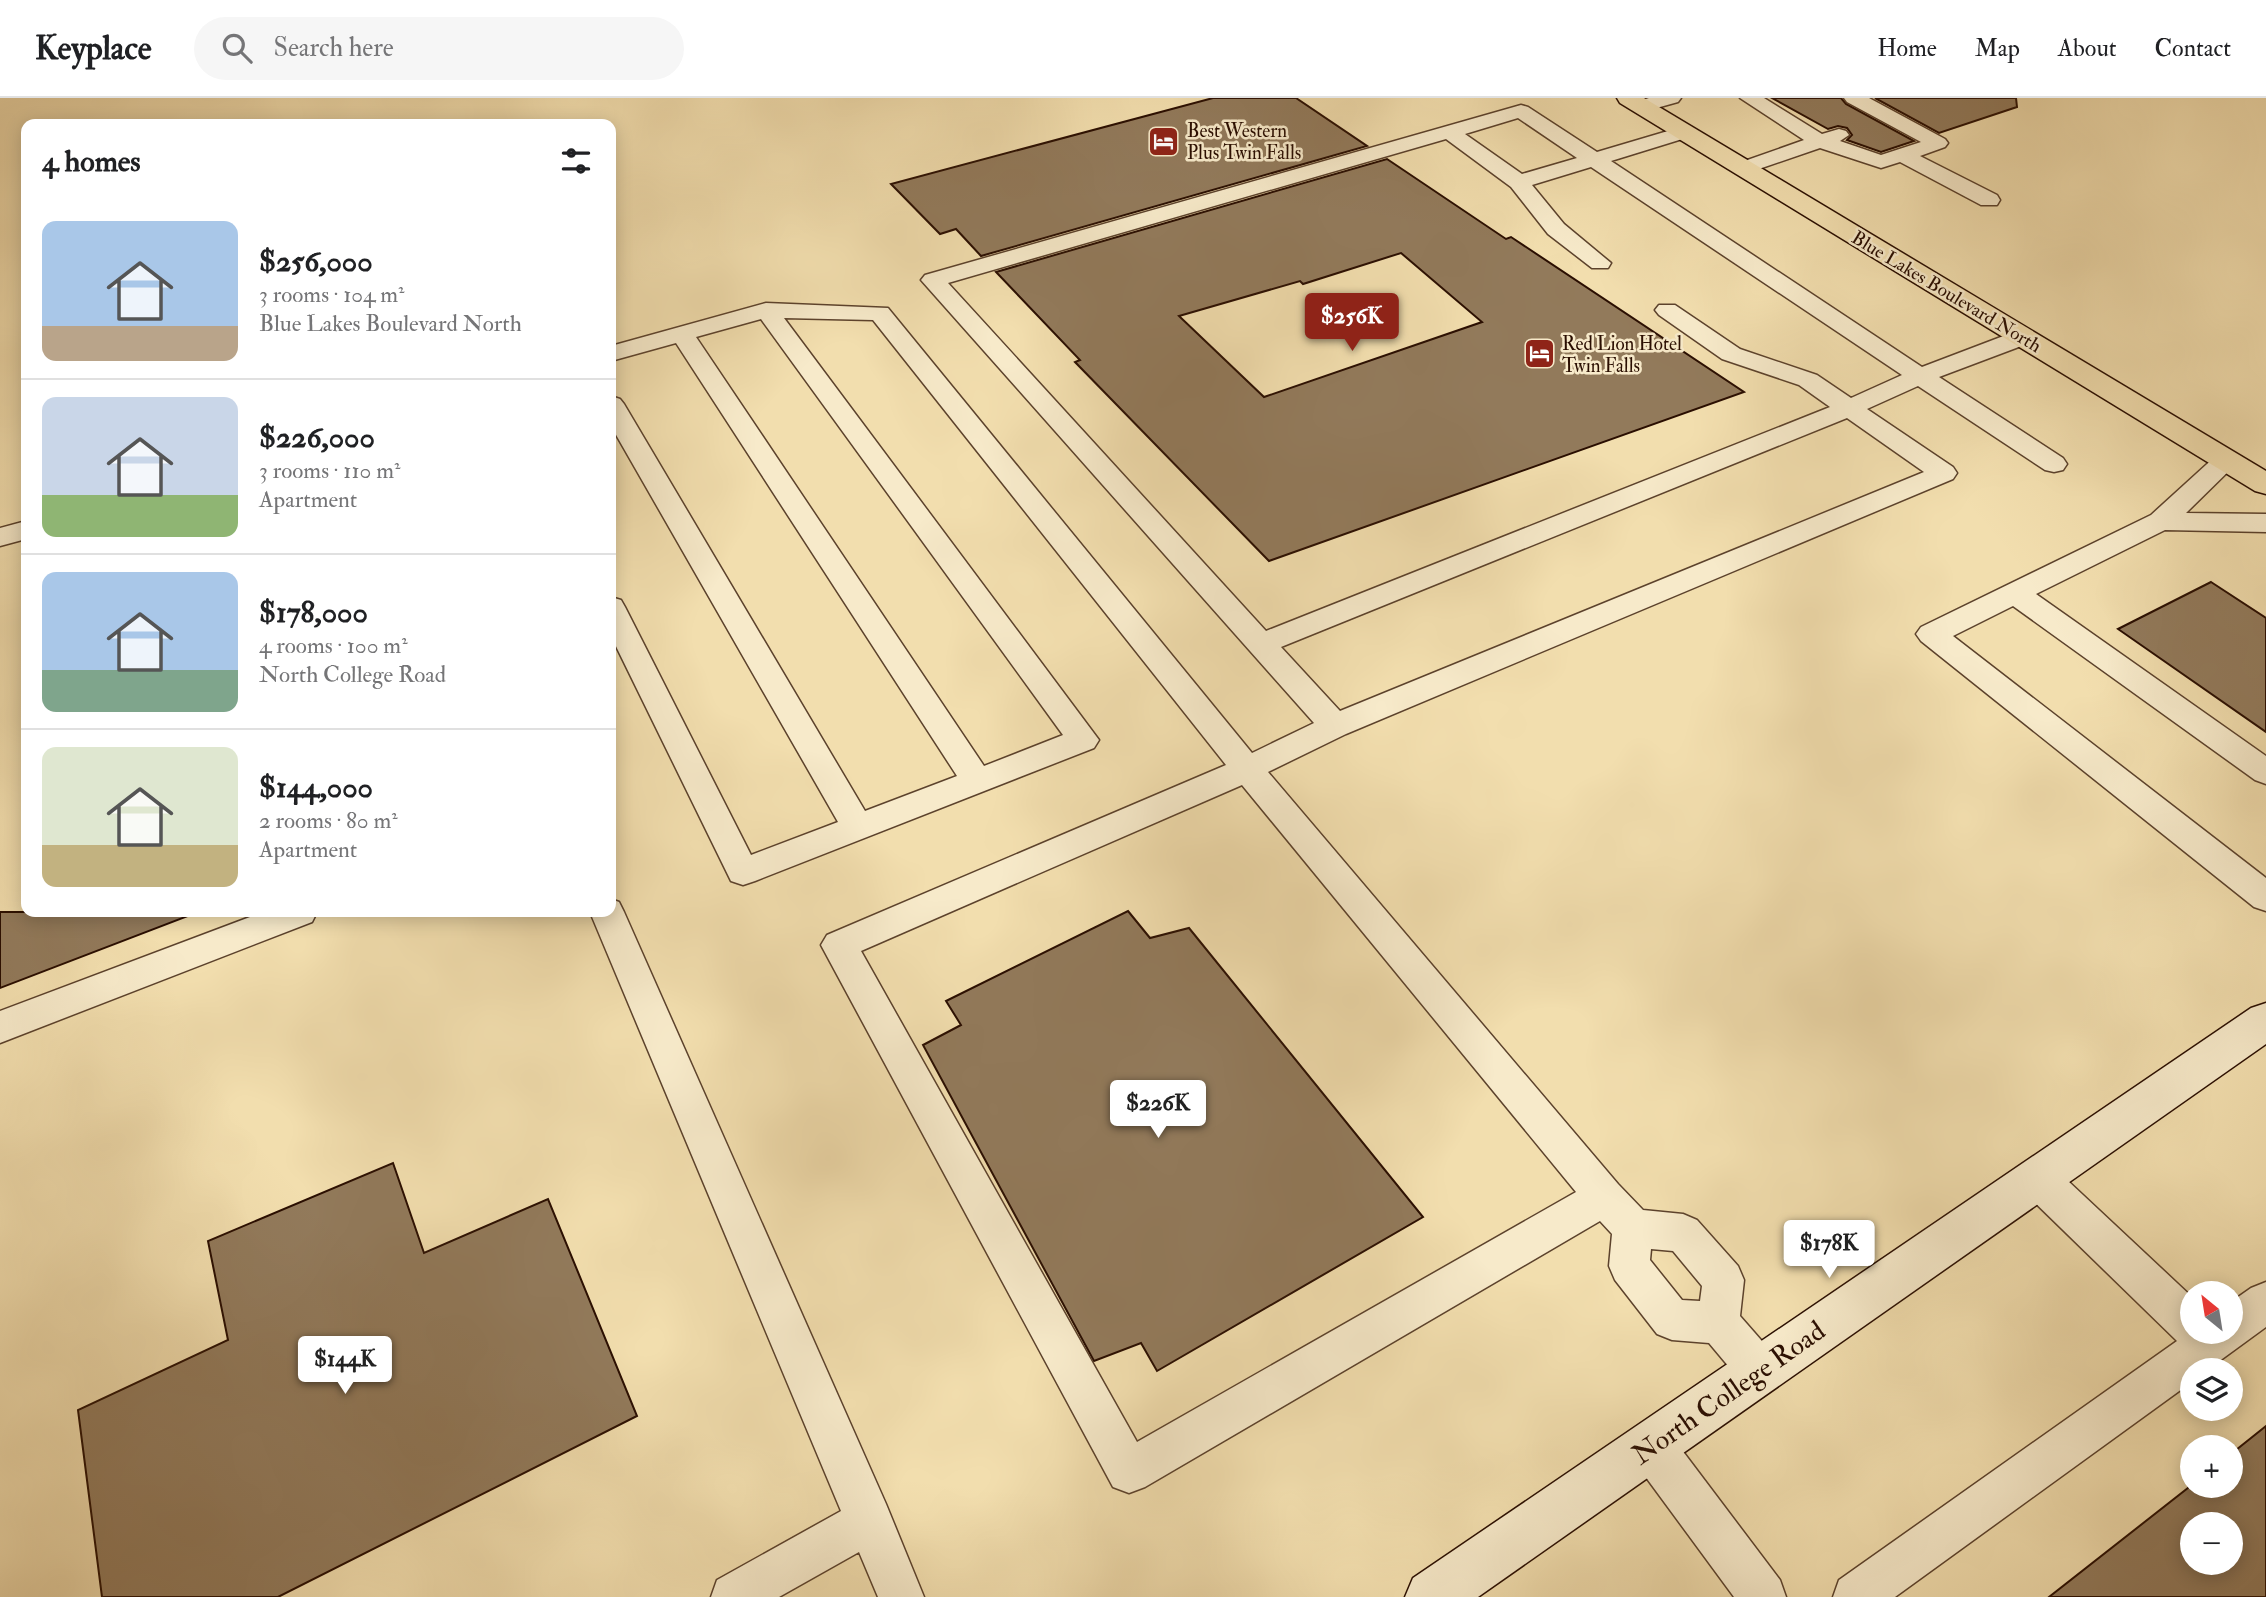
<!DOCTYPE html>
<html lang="en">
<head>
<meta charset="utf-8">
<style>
	:root { --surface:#fff; --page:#f6f6f6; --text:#202124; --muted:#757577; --line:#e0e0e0; --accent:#8f2418 }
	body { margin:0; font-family:"IM FELL Double Pica",serif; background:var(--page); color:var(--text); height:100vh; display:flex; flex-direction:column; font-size:26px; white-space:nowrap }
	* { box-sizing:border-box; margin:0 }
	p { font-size:23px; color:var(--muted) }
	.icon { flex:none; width:38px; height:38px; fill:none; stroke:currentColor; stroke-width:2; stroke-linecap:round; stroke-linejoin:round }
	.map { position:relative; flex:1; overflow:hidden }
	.sheet { position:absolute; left:21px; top:21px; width:595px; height:798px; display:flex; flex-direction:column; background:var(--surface); border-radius:14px; box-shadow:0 4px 18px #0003 }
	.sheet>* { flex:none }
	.needle { width:46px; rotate:330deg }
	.controls { position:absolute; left:2180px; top:1183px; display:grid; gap:14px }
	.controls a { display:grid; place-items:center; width:63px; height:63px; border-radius:50%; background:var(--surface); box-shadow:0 4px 18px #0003; font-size:35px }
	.price { position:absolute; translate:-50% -60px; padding:0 16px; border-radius:7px; background:#fff; color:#222; font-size:23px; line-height:46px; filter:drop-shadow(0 2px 4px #0008) }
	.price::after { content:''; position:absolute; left:50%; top:42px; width:21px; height:16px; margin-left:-10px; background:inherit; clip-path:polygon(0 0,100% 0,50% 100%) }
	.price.current { background:var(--accent); color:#fff }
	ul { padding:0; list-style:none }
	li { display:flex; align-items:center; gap:21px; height:175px; padding:0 21px }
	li+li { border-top:2px solid var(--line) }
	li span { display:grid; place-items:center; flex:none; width:196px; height:140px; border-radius:14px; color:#555 }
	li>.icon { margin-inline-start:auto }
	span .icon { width:84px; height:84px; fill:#fffc; stroke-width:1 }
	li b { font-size:30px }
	h2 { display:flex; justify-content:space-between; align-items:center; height:84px; padding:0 21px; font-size:30px }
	header { display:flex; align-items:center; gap:42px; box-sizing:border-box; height:98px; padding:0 35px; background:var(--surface); border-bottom:2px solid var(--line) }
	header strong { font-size:33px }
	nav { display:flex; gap:38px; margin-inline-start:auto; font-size:24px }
	.search { width:490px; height:63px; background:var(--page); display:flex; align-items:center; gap:18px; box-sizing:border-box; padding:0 24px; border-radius:38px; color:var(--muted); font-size:26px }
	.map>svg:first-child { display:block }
</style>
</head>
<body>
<header>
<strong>Keyplace</strong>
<div class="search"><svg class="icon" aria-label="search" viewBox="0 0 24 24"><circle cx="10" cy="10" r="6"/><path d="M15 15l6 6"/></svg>Search here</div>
<nav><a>Home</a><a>Map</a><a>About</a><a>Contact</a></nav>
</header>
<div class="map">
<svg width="2266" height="1499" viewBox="0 0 2266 1499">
	<rect width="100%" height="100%" fill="#f2deae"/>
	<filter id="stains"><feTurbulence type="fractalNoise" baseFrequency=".00286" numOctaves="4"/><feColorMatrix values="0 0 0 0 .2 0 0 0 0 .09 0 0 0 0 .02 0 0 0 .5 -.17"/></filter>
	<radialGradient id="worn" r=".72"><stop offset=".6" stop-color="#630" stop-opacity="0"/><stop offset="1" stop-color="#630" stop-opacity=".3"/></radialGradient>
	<path fill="#927a5b" stroke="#2a0e01" stroke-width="2" fill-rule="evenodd" d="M1213,0H1296L1367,48L981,158L956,131L940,136L891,86Z
		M1772,0H1841L1846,6L1914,43L1881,54L1847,42L1852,37L1847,30L1838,28L1828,31Z
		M1875,0H2016L2017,9L1939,35Z
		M1387,61L1506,141L1511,139L1744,294L1269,463L1075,264L1080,262L996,174ZM1401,155L1482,224L1264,299L1179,218L1300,183L1303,186Z
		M2211,484L2266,520V634L2118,531Z
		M1128,813L1150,840L1189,830L1423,1119L1157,1273L1141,1245L1094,1263L923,947L961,927L946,903Z
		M0,814H187L188,818L0,890Z
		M393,1065L424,1155L548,1101L637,1318L278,1499H102L78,1312L228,1242L208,1143Z
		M2266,1328V1499H2049L2193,1386L2231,1388V1356ZM2193,1426H2231V1465H2193Z"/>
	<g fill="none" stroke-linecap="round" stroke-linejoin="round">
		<defs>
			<path id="service" d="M1649,0H1681L1678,4L1642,14L1635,12L1632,8L1635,4Z
				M1740,0H1764L1822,36L1839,31L1846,33L1849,37L1840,43L1881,57L1921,44L1847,4L1844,0H1869L1945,41L1948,45L1945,49L1920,58L1997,97L2000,102L1997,107H1981L1900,64L1881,70L1820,50L1750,74H1736L1732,70L1736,66L1804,42Z
				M1521,7L1528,9L1597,54L1678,30H1692L1695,34L1692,38L1611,63L1922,269L2014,234L2023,232L2032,234L2035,239L2032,244L1939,279L2063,360L2067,366L2063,372L2054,374L2045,372L1918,288L1867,311L1953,369L1957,375L1953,381L1346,636L1268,674L1618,1086L1643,1112L1683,1116L1697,1122L1738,1168L1744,1182L1740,1218L1775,1258L1781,1273L1775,1288L1760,1294L1745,1288L1709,1245L1672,1242L1657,1236L1615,1182L1609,1168L1612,1136L1600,1123L1145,1389L1129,1395L1113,1389L821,847L827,837L1226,667L873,222L784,220L1099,642L1094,650L755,783L743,787L731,783L611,538V499L621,502L625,509L751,757L838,724L611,328V298L620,301L624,306L865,713L957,678L676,245L611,263V248L766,205L888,210L1252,655L1314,625L921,182L925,177ZM1518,20L1577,60L1522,76L1465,36ZM1446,41L1511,89L1548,136L1592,170H1608L1611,165L1564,126L1532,87L1591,69L1902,277L1851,300L1817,277L1740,251L1675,207H1659L1655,212L1659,217L1722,261L1799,287L1830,309L1266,533L948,185ZM761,221L1063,637L984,668L696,239ZM1847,320L1924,374L1340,613L1281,549ZM1242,687L1576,1094L1137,1344L861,853ZM1651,1151L1673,1153L1702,1188L1700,1203L1682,1202L1650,1162Z
				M2227,354L2236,356L2240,362L2186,415L2266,416V434L2165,432L2036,496L2266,658V686L2255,682L2013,508L1953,538L2266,780V813L2254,809L1921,543L1916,536L1921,529L2151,417L2218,356Z
				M26,423V441L0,448V430Z
				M611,801L619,804L624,814L886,1406L924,1499H878L859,1454L779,1499H711L717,1482L841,1413L590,814H611Z
				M263,814H317L312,824L0,945V913Z
				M2038,1063L2052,1068L2193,1200V1234H2231V1204L2251,1190L2266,1184V1229L2207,1272H2193V1283L1895,1499H1833L1839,1482L2177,1243L2024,1094L2018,1081L2024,1068Z
				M1650,1325L1666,1331L1780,1482L1786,1499H1734L1634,1363L1628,1347L1634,1331Z"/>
			<path id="secondary" d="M2266,905V946L1478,1499H1405L1413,1480L2251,910Z"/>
			<path id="primary" d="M1617,0H1644L2266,373V396L2255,393L1620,5Z"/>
		</defs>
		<use href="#service" stroke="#5c422c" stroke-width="3"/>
		<use href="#secondary" stroke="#2a0e01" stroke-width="3"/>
		<use href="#primary" stroke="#2a0e01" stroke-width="3"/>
		<use href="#service" fill="#f7eaca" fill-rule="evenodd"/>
		<use href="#secondary" fill="#f7eaca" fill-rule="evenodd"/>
		<use href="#primary" fill="#f2deae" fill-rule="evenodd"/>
	</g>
	<defs>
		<symbol id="hotel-square" viewBox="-11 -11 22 22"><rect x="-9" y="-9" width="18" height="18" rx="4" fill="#8f2418" stroke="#f7eaca"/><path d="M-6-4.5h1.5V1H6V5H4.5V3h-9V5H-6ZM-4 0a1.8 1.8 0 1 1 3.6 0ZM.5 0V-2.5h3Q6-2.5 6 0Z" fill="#fff"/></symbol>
	</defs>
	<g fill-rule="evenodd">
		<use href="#hotel-square" x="1146" y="26" width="35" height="35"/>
		<use href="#hotel-square" x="1522" y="238" width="35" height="35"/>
	</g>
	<g text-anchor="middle" stroke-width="5" stroke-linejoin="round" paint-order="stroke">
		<g font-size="19" fill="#2a0e01" stroke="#f7eaca" text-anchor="start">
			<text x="1187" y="39">Best Western<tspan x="1187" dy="22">Plus Twin Falls</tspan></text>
			<text x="1562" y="252">Red Lion Hotel<tspan x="1562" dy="22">Twin Falls</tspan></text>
		</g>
		<g font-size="19" fill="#2a0e01" stroke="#f7eaca">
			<text transform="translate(1947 193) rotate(31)" y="7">Blue Lakes Boulevard North</text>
		</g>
		<g font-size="28" fill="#2a0e01" stroke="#f7eaca">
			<text transform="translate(1728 1294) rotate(-35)" y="10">North College Road</text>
		</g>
	</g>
	<rect width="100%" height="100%" filter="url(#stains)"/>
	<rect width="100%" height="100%" fill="url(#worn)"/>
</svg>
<div class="controls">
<a><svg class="needle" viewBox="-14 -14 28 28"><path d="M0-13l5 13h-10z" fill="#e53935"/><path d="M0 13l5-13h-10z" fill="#757577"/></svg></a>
<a><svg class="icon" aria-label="layers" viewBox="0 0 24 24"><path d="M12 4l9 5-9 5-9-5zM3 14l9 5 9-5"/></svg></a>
<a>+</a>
<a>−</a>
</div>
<b class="price current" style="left:1352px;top:255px">$256K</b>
<b class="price" style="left:1158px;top:1042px">$226K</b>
<b class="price" style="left:1829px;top:1182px">$178K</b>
<b class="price" style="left:345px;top:1298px">$144K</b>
<section class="sheet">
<h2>4 homes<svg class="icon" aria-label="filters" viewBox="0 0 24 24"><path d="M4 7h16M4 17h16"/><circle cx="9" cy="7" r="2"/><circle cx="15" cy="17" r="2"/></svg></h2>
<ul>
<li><span style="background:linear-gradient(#a9c7e8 75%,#b9a48a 0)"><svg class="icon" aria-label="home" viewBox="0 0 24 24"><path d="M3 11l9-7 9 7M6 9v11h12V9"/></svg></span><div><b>$256,000</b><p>3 rooms · 104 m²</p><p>Blue Lakes Boulevard North</p></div></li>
<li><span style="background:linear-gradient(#c9d6e8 70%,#8fb573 0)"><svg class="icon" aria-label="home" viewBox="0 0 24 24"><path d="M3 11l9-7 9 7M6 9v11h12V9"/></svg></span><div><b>$226,000</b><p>3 rooms · 110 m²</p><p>Apartment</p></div></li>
<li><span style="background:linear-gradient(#a9c7e8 70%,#7fa58c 0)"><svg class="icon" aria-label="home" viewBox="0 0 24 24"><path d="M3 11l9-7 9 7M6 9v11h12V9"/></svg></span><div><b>$178,000</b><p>4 rooms · 100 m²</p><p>North College Road</p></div></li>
<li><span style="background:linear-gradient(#dfe7d0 70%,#c2b280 0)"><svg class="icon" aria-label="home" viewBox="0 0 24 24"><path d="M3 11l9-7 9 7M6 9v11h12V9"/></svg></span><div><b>$144,000</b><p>2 rooms · 80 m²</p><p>Apartment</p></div></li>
</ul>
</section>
</div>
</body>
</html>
